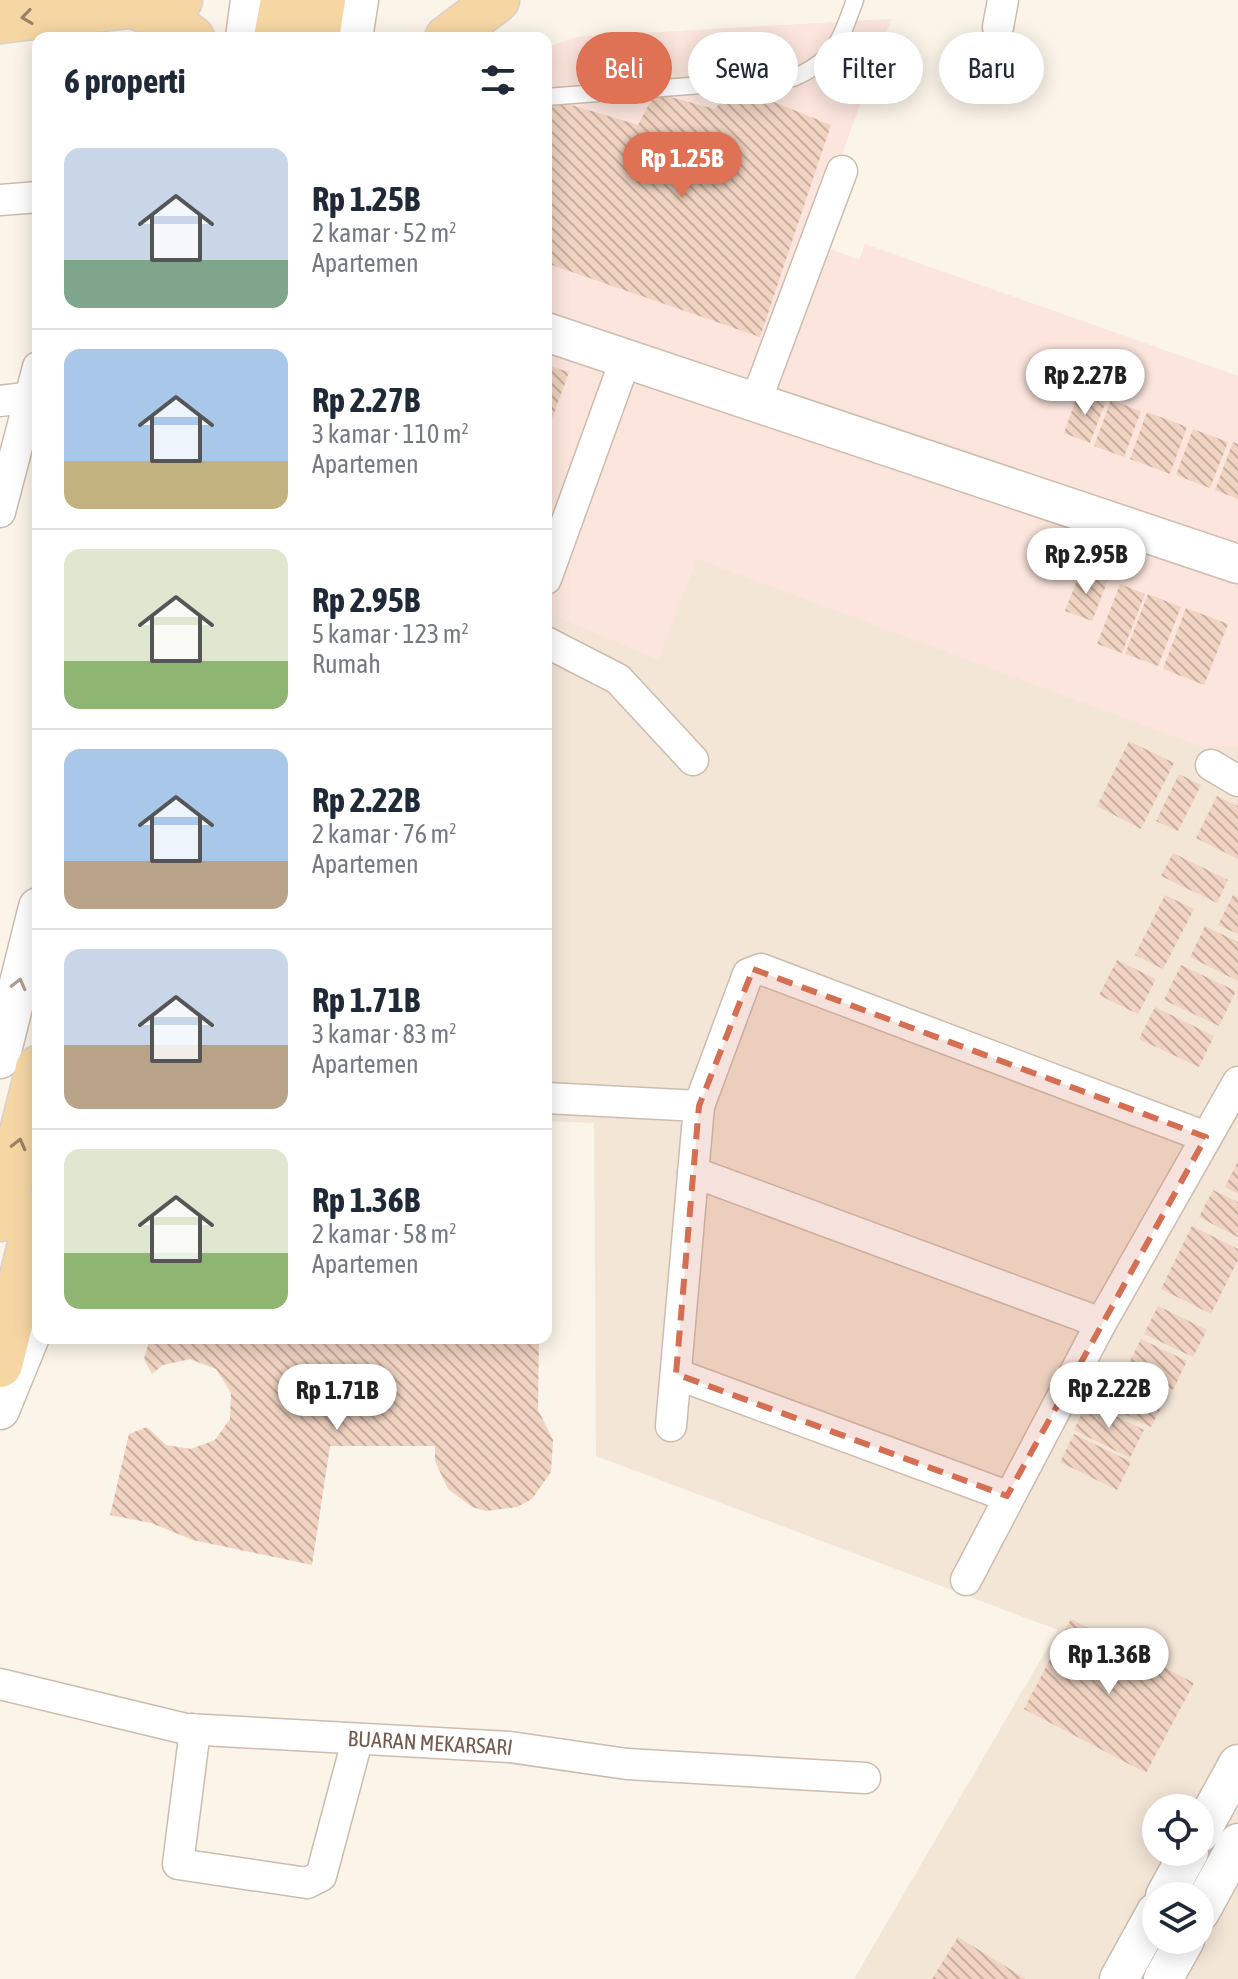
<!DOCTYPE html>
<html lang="id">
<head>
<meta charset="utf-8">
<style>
	:root { --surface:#fff; --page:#f6f6f7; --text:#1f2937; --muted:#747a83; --line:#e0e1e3; --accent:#df7154 }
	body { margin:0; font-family:"Asap Condensed",sans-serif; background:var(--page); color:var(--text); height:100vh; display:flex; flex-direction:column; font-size:30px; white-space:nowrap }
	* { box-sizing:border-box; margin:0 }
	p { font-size:26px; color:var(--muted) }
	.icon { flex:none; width:44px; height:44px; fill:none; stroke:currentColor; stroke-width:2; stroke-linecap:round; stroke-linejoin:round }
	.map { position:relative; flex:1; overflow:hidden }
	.drawer { position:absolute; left:32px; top:32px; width:520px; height:1312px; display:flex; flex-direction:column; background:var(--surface); border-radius:16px; box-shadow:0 4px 20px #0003 }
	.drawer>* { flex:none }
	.banner { position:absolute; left:576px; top:32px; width:542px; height:72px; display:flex; gap:16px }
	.controls { position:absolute; left:1142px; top:1794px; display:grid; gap:16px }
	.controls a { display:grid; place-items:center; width:72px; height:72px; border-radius:50%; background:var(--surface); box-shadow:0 4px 20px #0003; font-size:40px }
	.price { position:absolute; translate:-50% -68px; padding:0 18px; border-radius:28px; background:#fff; color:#222; font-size:26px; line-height:52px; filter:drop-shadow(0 2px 4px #0008) }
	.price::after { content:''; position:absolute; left:50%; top:48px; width:24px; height:18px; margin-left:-12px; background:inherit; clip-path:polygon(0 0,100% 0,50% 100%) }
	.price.on { background:var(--accent); color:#fff }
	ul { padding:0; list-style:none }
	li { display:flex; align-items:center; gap:24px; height:200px; padding:0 32px }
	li+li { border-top:2px solid var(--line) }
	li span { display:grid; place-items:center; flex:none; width:224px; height:160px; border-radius:16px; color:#555 }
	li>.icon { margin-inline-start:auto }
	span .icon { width:96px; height:96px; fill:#fffc; stroke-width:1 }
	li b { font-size:34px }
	h2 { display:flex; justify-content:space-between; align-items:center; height:96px; padding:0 32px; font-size:34px }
	.chip { padding:0 28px; border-radius:36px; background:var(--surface); box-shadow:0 4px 20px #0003; font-size:28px; line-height:72px }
	.chip.on { background:var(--accent); color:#fff }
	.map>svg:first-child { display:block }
</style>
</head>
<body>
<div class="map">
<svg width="1238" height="1979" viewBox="0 0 1238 1979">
	<defs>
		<pattern id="building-back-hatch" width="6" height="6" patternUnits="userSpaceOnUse" patternTransform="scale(2)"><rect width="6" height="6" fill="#f0d3c1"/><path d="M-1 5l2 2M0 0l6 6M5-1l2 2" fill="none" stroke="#c7ae9f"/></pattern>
	</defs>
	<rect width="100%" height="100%" fill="#fbf4e8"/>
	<path fill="#f3e6d7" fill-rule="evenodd" d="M891,19L810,242L1098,347L1238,387V1979H854L1058,1630L596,1456L594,1123L546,1121V48L577,37ZM1156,1808H1200V1852H1156ZM1156,1896H1200V1940H1156Z"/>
	<path fill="#fbe5dc" d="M891,19L810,242L859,260L865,244L1238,376V747H1202L697,559L658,660L546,612V48L577,37Z"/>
	<path fill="url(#building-back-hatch)" d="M734,86L831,125L760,337L546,263V103L558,101L638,125L655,93L715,109Z
		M546,365L569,372L546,435Z
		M1079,391L1106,401L1090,443L1064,433Z
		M1111,400L1141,411L1124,457L1094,446Z
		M1147,412L1187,427L1170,474L1130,459Z
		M1193,429L1228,442L1210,488L1176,475Z
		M1233,442L1238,444V499L1215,490Z
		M1081,570L1108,580L1092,621L1065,611Z
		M1120,584L1145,594L1122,653L1097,644Z
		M1148,594L1181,607L1158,666L1125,654Z
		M1186,608L1228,624L1204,685L1163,669Z
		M1129,741L1174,763L1141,829L1097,806Z
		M1179,774L1201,785L1178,831L1156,821Z
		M1217,796L1238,806V859L1196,838Z
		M1173,853L1228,880L1217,903L1161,876Z
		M1165,895L1194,909L1163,969L1135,955Z
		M1233,895L1238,898V934L1218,925Z
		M1205,926L1238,942V981L1190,957Z
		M1117,960L1156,979L1138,1014L1099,995Z
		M1181,965L1236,991L1219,1026L1164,1000Z
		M1155,1007L1214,1036L1199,1067L1139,1039Z
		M1238,1161V1194L1225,1187Z
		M1213,1190L1238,1202V1237L1199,1217Z
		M1192,1226L1238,1249V1260L1211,1314L1161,1289Z
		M1158,1306L1207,1330L1193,1357L1144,1334Z
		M150,1338H539L538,1410L553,1440L551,1472L532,1499L517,1507L486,1511L472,1507L448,1489L435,1461V1446H330L312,1565L193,1540L151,1523L110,1515L129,1434L147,1427L166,1445L191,1449L215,1440L230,1419L231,1393L216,1369L190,1359L163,1365L152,1374L144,1359Z
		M1141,1339L1187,1361L1173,1390L1127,1367Z
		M1109,1372L1165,1400L1151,1427L1095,1400Z
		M1087,1402L1144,1430L1130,1458L1074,1430Z
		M1074,1434L1131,1462L1117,1490L1060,1462Z
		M1071,1619L1194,1683L1146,1773L1024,1709Z
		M958,1937L1026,1979H932Z"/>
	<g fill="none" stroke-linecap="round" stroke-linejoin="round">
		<defs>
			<path id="service" d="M546,97L793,78C835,60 840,41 855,0"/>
			<g id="minor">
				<path d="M998,27L1003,0"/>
				<path d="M0,200L38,197"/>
				<path d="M0,401L32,397"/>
				<path d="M756,401L842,171"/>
				<path d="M0,512L38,367"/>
				<path d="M546,579L626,358"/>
				<path d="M546,642L618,679L693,760"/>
				<path d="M1211,765L1238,781"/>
				<path d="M546,1098L699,1106"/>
				<path d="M693,1172L1101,1323"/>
				<path d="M676,1374L1007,1496"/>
				<path d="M671,1426L699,1106L748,974L761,969L1206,1137"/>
				<path d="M966,1580L1101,1323L1238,1082"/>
				<path id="s1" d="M0,1684L186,1729L510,1747L627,1764L865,1778"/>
				<path d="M192,1729L194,1738L178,1864L307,1883L321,1876L357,1741"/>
			</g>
			<path id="tertiary" d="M245,38L250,0
				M353,38L359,0
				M546,332L1238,564
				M0,1059L38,907
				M0,1410L38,1317
				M1200,1833L1238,1764
				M1165,1896L1189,1852
				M1200,1912L1238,1843
				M1119,1979L1156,1912
				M1163,1979L1185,1940"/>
			<path id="primary" d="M131,5L168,20L192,38
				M0,21L180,0
				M276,38L283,0
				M317,38L323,0
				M447,38L497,0
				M0,1219L38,1068
				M0,1365L38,1212"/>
		</defs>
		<use href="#service" stroke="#cdbcae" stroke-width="19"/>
		<use href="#minor" stroke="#cdbcae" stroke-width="33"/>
		<use href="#tertiary" stroke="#cdbcae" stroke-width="41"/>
		<use href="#primary" stroke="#d8d1cd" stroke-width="47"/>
		<use href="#service" stroke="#fff" stroke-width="16"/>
		<use href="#minor" stroke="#fff" stroke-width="30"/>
		<use href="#tertiary" stroke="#fff" stroke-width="38"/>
		<use href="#primary" stroke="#f6d7a4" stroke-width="44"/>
	</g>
	<defs><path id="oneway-chevron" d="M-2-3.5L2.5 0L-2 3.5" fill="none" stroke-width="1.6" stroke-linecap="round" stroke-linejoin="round" transform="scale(2)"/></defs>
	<g stroke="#9c8067">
		<use href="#oneway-chevron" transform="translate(27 17) rotate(172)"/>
		<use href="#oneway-chevron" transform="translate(19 1144) rotate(-76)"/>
	</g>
	<use stroke="#ac9d94" href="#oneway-chevron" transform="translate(19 984) rotate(-76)"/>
	<path fill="#d46f53" fill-opacity="0.2" stroke="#d46f53" stroke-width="6" stroke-dasharray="16 10" stroke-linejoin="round" d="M753,969L1206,1137L1007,1496L676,1374L699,1106Z"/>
	<g text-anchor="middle" stroke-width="8" stroke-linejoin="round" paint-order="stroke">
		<g font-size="22" fill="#755b4d" stroke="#fef8ee">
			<text dy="8" stroke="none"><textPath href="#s1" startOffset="436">BUARAN MEKARSARI</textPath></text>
		</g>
	</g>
</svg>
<div class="controls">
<a><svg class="icon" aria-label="locate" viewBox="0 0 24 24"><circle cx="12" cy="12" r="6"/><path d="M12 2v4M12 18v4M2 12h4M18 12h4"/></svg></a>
<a><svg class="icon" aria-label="layers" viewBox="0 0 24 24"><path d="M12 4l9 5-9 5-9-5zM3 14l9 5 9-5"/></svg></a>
</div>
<b class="price on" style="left:682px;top:200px">Rp 1.25B</b>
<b class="price" style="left:1085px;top:417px">Rp 2.27B</b>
<b class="price" style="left:1086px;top:596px">Rp 2.95B</b>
<b class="price" style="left:1109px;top:1430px">Rp 2.22B</b>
<b class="price" style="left:337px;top:1432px">Rp 1.71B</b>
<b class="price" style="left:1109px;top:1696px">Rp 1.36B</b>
<div class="banner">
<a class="chip on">Beli</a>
<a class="chip">Sewa</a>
<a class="chip">Filter</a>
<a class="chip">Baru</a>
</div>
<section class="drawer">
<h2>6 properti<svg class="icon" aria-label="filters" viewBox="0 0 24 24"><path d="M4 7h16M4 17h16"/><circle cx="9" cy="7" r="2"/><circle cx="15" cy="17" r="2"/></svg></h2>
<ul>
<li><span style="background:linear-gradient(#c9d6e8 70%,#7fa58c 0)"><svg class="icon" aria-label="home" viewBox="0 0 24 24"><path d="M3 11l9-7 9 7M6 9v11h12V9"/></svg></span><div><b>Rp 1.25B</b><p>2 kamar · 52 m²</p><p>Apartemen</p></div></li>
<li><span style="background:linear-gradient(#a9c7e8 70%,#c2b280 0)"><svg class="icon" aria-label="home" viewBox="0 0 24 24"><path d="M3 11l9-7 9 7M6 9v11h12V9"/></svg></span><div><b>Rp 2.27B</b><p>3 kamar · 110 m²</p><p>Apartemen</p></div></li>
<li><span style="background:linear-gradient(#dfe7d0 70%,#8fb573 0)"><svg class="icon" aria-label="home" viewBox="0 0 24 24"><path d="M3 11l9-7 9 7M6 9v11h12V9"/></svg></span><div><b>Rp 2.95B</b><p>5 kamar · 123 m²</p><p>Rumah</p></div></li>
<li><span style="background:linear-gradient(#a9c7e8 70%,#b9a48a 0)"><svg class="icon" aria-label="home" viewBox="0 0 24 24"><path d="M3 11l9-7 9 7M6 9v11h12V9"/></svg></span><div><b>Rp 2.22B</b><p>2 kamar · 76 m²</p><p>Apartemen</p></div></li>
<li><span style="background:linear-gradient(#c9d6e8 60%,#b9a48a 0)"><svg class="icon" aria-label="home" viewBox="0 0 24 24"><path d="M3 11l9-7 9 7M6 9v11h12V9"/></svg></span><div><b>Rp 1.71B</b><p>3 kamar · 83 m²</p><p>Apartemen</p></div></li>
<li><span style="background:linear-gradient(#dfe7d0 65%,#8fb573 0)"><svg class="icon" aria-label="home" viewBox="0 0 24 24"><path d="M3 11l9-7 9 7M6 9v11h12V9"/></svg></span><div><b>Rp 1.36B</b><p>2 kamar · 58 m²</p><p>Apartemen</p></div></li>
</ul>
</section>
</div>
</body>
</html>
